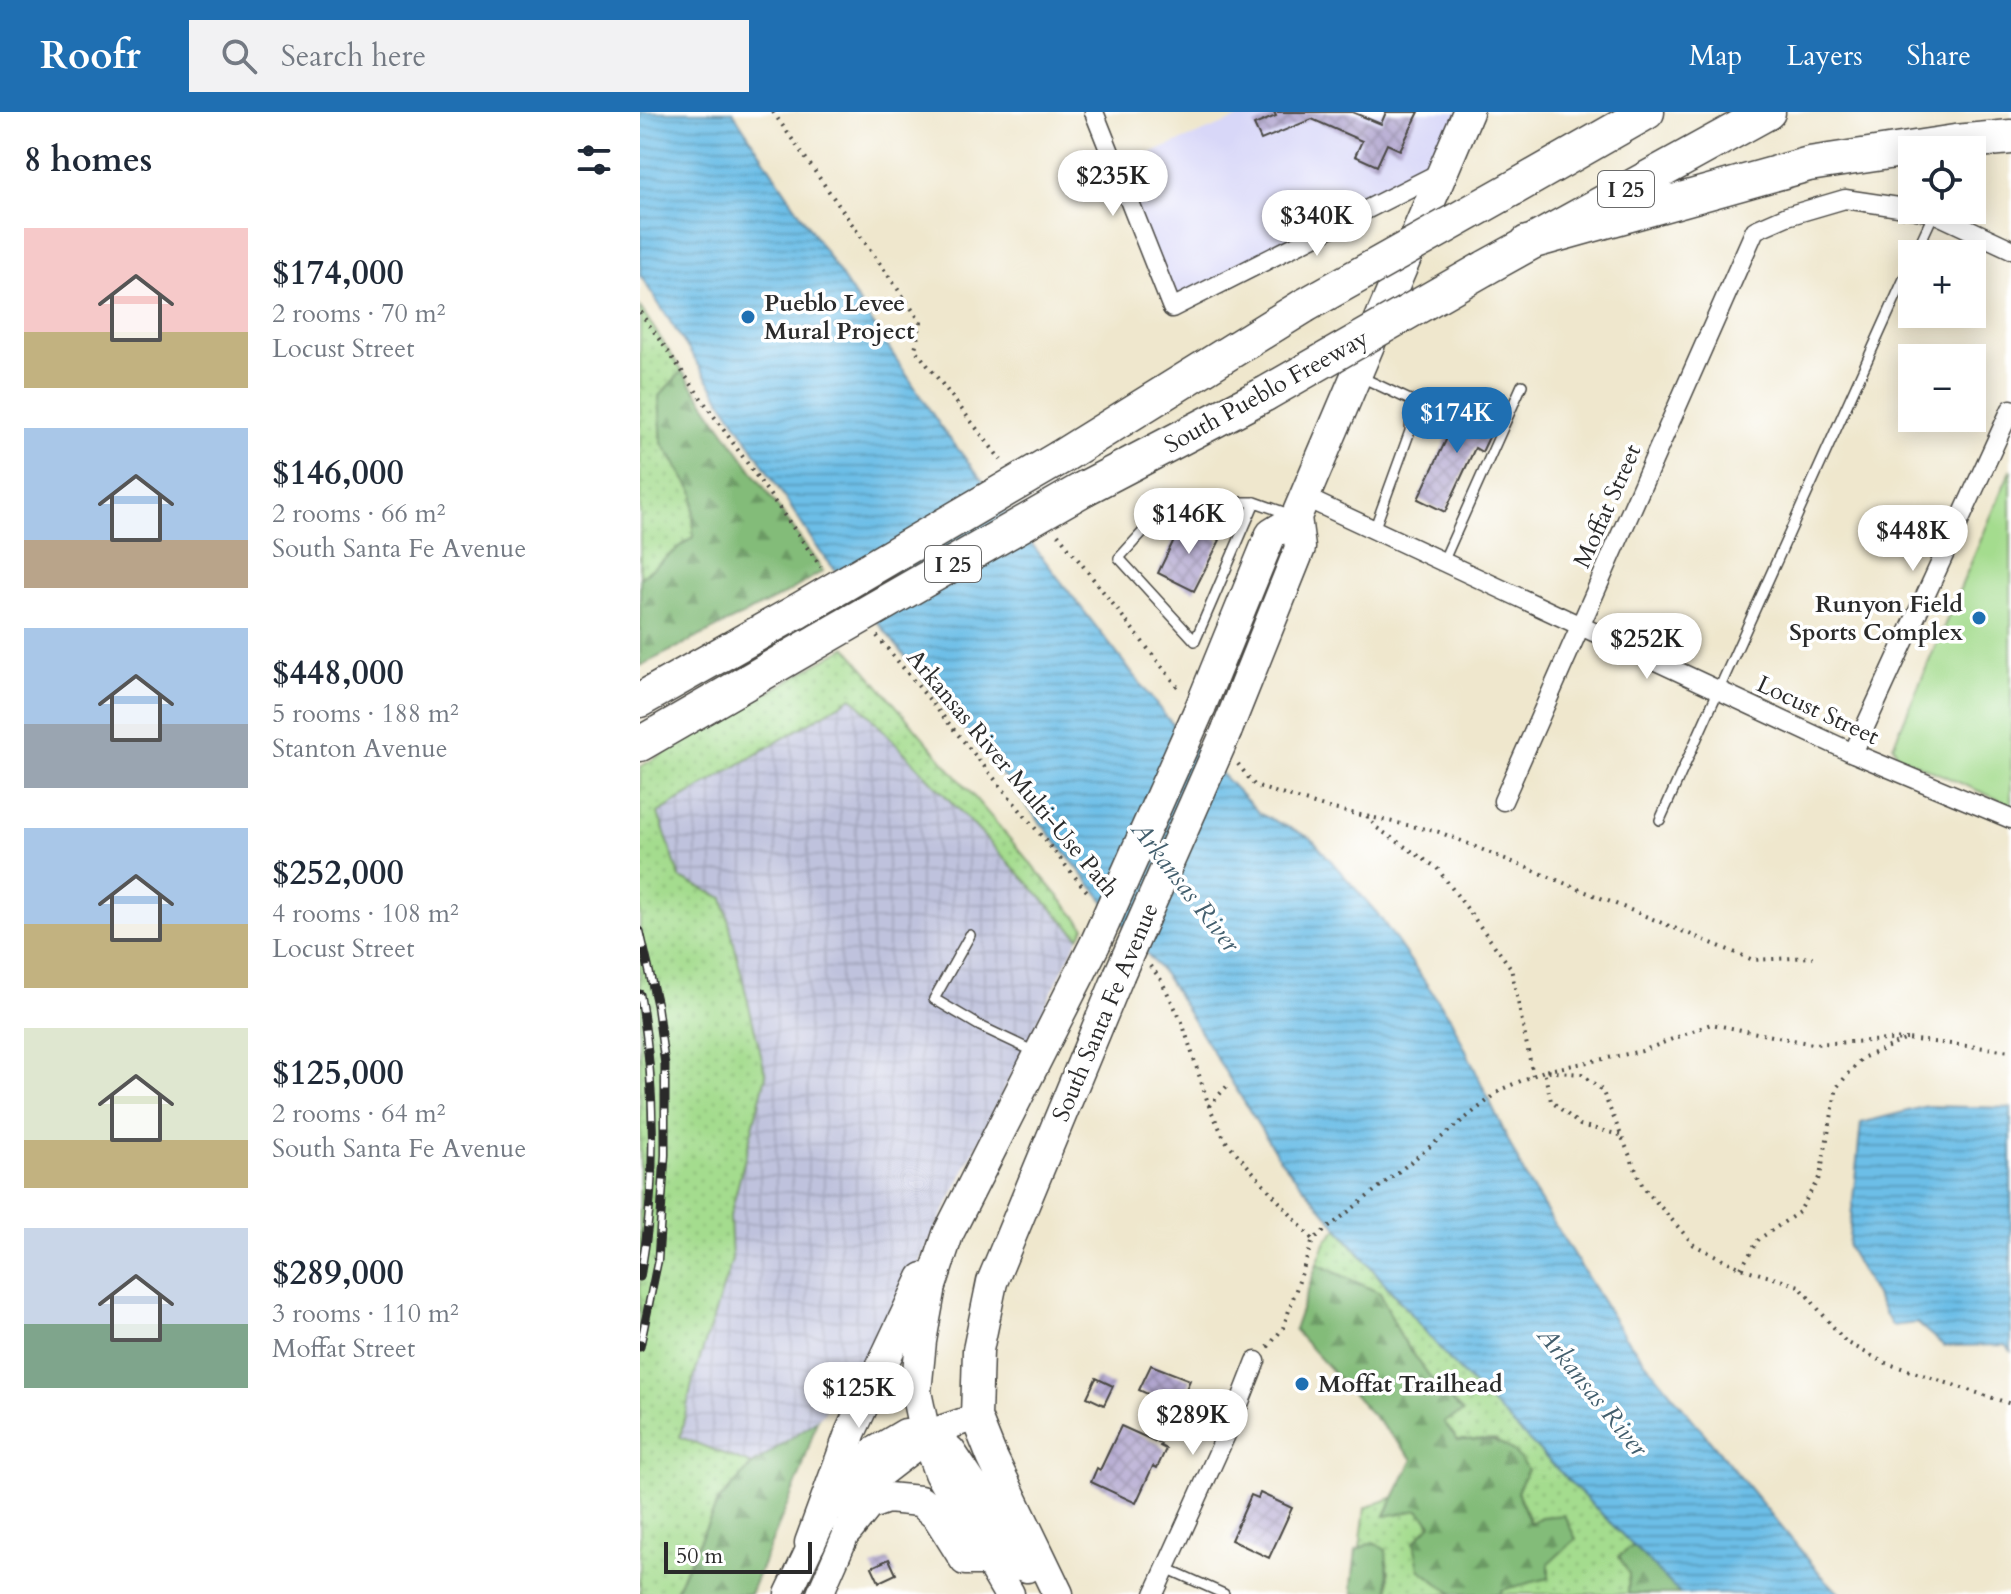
<!DOCTYPE html>
<html lang="en">
<head>
<meta charset="utf-8">
<style>
	:root { --surface:#fff; --page:#f2f2f3; --text:#1f2937; --muted:#747a83; --accent:#1f6fb2 }
	body { margin:0; font-family:Cardo,serif; background:var(--page); color:var(--text); height:100vh; display:flex; flex-direction:column; font-size:30px; white-space:nowrap }
	* { box-sizing:border-box; margin:0 }
	p { font-size:26px; color:var(--muted) }
	.icon { flex:none; width:44px; height:44px; fill:none; stroke:currentColor; stroke-width:2; stroke-linecap:round; stroke-linejoin:round }
	.map { position:relative; flex:1; overflow:hidden }
	.drawer { display:flex; flex-direction:column; background:var(--surface); width:640px }
	.drawer>* { flex:none }
	.buttons { position:absolute; left:1258px; top:24px; display:grid; gap:16px }
	.buttons a { display:grid; place-items:center; width:88px; height:88px; border-radius:0px; background:var(--surface); box-shadow:0 4px 20px #0003; font-size:40px }
	.scale { position:absolute; left:24px; bottom:20px; width:148px; box-sizing:border-box; padding-left:8px; border:4px solid #2b2b2b; border-top:0; font-size:22px; line-height:28px; white-space:nowrap; color:#2b2b2b; -webkit-text-stroke:6px #fff; paint-order:stroke }
	.price { position:absolute; translate:-50% -68px; padding:0 18px; border-radius:28px; background:#fff; color:#222; font-size:26px; line-height:52px; filter:drop-shadow(0 2px 4px #0008) }
	.price::after { content:''; position:absolute; left:50%; top:48px; width:24px; height:18px; margin-left:-12px; background:inherit; clip-path:polygon(0 0,100% 0,50% 100%) }
	.price.on { background:var(--accent); color:#fff }
	ul { padding:0; list-style:none }
	li { display:flex; align-items:center; gap:24px; height:200px; padding:0 24px }
	li span { display:grid; place-items:center; flex:none; width:224px; height:160px; border-radius:0px; color:#555 }
	li>.icon { margin-inline-start:auto }
	span .icon { width:96px; height:96px; fill:#fffc; stroke-width:1 }
	li b { font-size:34px }
	h2 { display:flex; justify-content:space-between; align-items:center; height:96px; padding:0 24px; font-size:34px }
	header { display:flex; align-items:center; gap:48px; box-sizing:border-box; height:112px; padding:0 40px; background:var(--accent); color:#fff }
	header strong { font-size:38px }
	nav { display:flex; gap:44px; margin-inline-start:auto; font-size:28px }
	.search { width:560px; height:72px; background:var(--page); display:flex; align-items:center; gap:20px; box-sizing:border-box; padding:0 28px; border-radius:0px; color:var(--muted); font-size:30px }
	main { display:flex; flex:1; min-height:0 }
	.map>svg:first-child { display:block }
</style>
</head>
<body>
<header>
<strong>Roofr</strong>
<div class="search"><svg class="icon" aria-label="search" viewBox="0 0 24 24"><circle cx="10" cy="10" r="6"/><path d="M15 15l6 6"/></svg>Search here</div>
<nav><a>Map</a><a>Layers</a><a>Share</a></nav>
</header>
<main>
<section class="drawer">
<h2>8 homes<svg class="icon" aria-label="filters" viewBox="0 0 24 24"><path d="M4 7h16M4 17h16"/><circle cx="9" cy="7" r="2"/><circle cx="15" cy="17" r="2"/></svg></h2>
<ul>
<li><span style="background:linear-gradient(#f6c9c9 65%,#c2b280 0)"><svg class="icon" aria-label="home" viewBox="0 0 24 24"><path d="M3 11l9-7 9 7M6 9v11h12V9"/></svg></span><div><b>$174,000</b><p>2 rooms · 70 m²</p><p>Locust Street</p></div></li>
<li><span style="background:linear-gradient(#a9c7e8 70%,#b9a48a 0)"><svg class="icon" aria-label="home" viewBox="0 0 24 24"><path d="M3 11l9-7 9 7M6 9v11h12V9"/></svg></span><div><b>$146,000</b><p>2 rooms · 66 m²</p><p>South Santa Fe Avenue</p></div></li>
<li><span style="background:linear-gradient(#a9c7e8 60%,#9aa5b1 0)"><svg class="icon" aria-label="home" viewBox="0 0 24 24"><path d="M3 11l9-7 9 7M6 9v11h12V9"/></svg></span><div><b>$448,000</b><p>5 rooms · 188 m²</p><p>Stanton Avenue</p></div></li>
<li><span style="background:linear-gradient(#a9c7e8 60%,#c2b280 0)"><svg class="icon" aria-label="home" viewBox="0 0 24 24"><path d="M3 11l9-7 9 7M6 9v11h12V9"/></svg></span><div><b>$252,000</b><p>4 rooms · 108 m²</p><p>Locust Street</p></div></li>
<li><span style="background:linear-gradient(#dfe7d0 70%,#c2b280 0)"><svg class="icon" aria-label="home" viewBox="0 0 24 24"><path d="M3 11l9-7 9 7M6 9v11h12V9"/></svg></span><div><b>$125,000</b><p>2 rooms · 64 m²</p><p>South Santa Fe Avenue</p></div></li>
<li><span style="background:linear-gradient(#c9d6e8 60%,#7fa58c 0)"><svg class="icon" aria-label="home" viewBox="0 0 24 24"><path d="M3 11l9-7 9 7M6 9v11h12V9"/></svg></span><div><b>$289,000</b><p>3 rooms · 110 m²</p><p>Moffat Street</p></div></li>
</ul>
</section>
<div class="map">
<svg width="1371" height="1482" viewBox="0 0 1371 1482">
	<defs>
		<pattern id="industrial-grid" width="8" height="8" patternUnits="userSpaceOnUse" patternTransform="scale(2)"><rect width="8" height="8" fill="#bfc2dd"/><path d="M0 4h8M4 0v8" fill="none" stroke="#a4a7be"/></pattern>
		<pattern id="grass-dots" width="8" height="8" patternUnits="userSpaceOnUse" patternTransform="scale(2)"><rect width="8" height="8" fill="#a4dc8e"/><path d="M2 2h.1M6 6h.1" fill="none" stroke="#8dbd7b" stroke-width="1.8" stroke-linecap="round"/></pattern>
		<pattern id="forest-firs" width="22" height="20" patternUnits="userSpaceOnUse" patternTransform="scale(2)"><rect width="22" height="20" fill="#83bc79"/><path d="M5 1l3.5 6h-7zM16 11l3.5 6h-7z" fill="#6b9963"/></pattern>
		<pattern id="water-rules" width="6" height="5" patternUnits="userSpaceOnUse" patternTransform="scale(2)"><rect width="6" height="5" fill="#6cbee7"/><path d="M0 2.5h6" fill="none" stroke="#599bbb"/></pattern>
		<pattern id="building-cross-hatch" width="8" height="8" patternUnits="userSpaceOnUse" patternTransform="scale(2)"><rect width="8" height="8" fill="#afa3ce"/><path d="M0 0l8 8M0 8l8-8" fill="none" stroke="#8f85a7"/></pattern>
	</defs>
	<rect width="100%" height="100%" fill="#fff"/>
	<filter id="ink" filterUnits="userSpaceOnUse"><feTurbulence type="fractalNoise" baseFrequency=".0125" numOctaves="2"/><feDisplacementMap in="SourceGraphic" scale="16" xChannelSelector="R" yChannelSelector="G"/><feConvolveMatrix kernelMatrix="1 2 1 2 8 2 1 2 1" color-interpolation-filters="sRGB"/></filter>
	<filter id="wash" filterUnits="userSpaceOnUse"><feTurbulence type="fractalNoise" baseFrequency=".006" numOctaves="4" result="noise"/><feDisplacementMap in="SourceGraphic" scale="32" xChannelSelector="R" yChannelSelector="G"/><feGaussianBlur stdDeviation="1.8" result="paint"/><feColorMatrix in="noise" values="0 0 0 0 0 0 0 0 0 0 0 0 0 0 0 0 0 1.4 0 .05"/><feComposite in="paint" operator="in"/></filter>
	<g filter="url(#wash)">
		<rect width="100%" height="100%" fill="#efe7cd"/>
		<path fill="#d8d7f8" d="M614,0H828L803,59L532,196L476,55Z"/>
		<path fill="url(#industrial-grid)" d="M212,584L439,825L233,1245L177,1308L112,1353L40,1325L53,1268L92,1148L90,1104L126,964L40,766L18,701Z"/>
		<path fill="url(#grass-dots)" stroke="#68845c" stroke-width="2" d="M0,195L42,259L19,284L22,331L54,381L53,425L0,466Z
			M206,535L445,815L439,825L212,585L18,701L40,766L83,786L126,964L90,1104L92,1148L53,1268L40,1325L112,1353L78,1390L34,1482H0V655Z
			M697,1116L814,1253L993,1434L980,1444L989,1462L988,1482H861L860,1478L882,1471L936,1427L924,1404L901,1405L891,1412L877,1379L888,1357L856,1328L818,1329L804,1310L822,1299L798,1276L761,1225L740,1181L677,1152L686,1129Z
			M754,1385L745,1403L779,1398L791,1413L779,1457L813,1482H749V1458L720,1436L725,1396Z"/>
		<path fill="url(#forest-firs)" stroke="#577452" stroke-width="2" d="M42,259L183,459L145,482L0,554V466L53,425L54,381L22,331L19,284Z
			M677,1152L740,1181L761,1225L798,1276L823,1300L804,1310L818,1328C853,1328 865,1325 888,1357L877,1380L890,1411L901,1405L924,1403L936,1427L909,1451V1466L861,1478V1482H813L779,1457L774,1430L791,1412L779,1398L745,1404L773,1347L654,1218Z
			M177,1308L161,1360L110,1482H34L78,1390L112,1353Z
			M733,1430L746,1438L749,1482H714L712,1473L716,1438Z
			M993,1434L1041,1482H988L989,1462L979,1444Z"/>
		<path fill="#a4dc8e" stroke="#68845c" stroke-width="2" d="M1371,357V693L1258,644L1253,634Z"/>
		<path fill="url(#water-rules)" stroke="#4c7489" stroke-width="2" d="M0,0H93L301,315L527,606L620,702L671,726L737,801L811,907L887,1068L984,1224L1181,1463L1200,1482H1041L814,1253L639,1046L526,865L178,437L0,163Z
			M1287,994L1371,996V1239L1366,1233L1304,1234L1277,1211L1252,1214L1208,1135L1221,1011Z"/>
		<g id="blocks">
			<path fill="url(#building-cross-hatch)" d="M634,0H712L741,12L746,0H779L760,38L747,32L737,54L715,44L722,29L672,7L621,28L614,13L636,4Z
				M824,290L858,306L842,340L835,336L805,400L778,387Z
				M543,409L580,428L554,479L518,461Z
				M511,1253L550,1268L538,1296L499,1278Z
				M456,1266L473,1274L464,1293L447,1285Z
				M481,1314L521,1332L520,1334L526,1337L517,1356L513,1354L496,1391L451,1370L457,1356L460,1358Z
				M620,1381L652,1396L629,1446L591,1428L611,1383L618,1386Z
				M249,1447L256,1462L239,1470L232,1455Z"/>
		</g>
	</g>
	<g filter="url(#ink)">
		<use href="#blocks" fill-opacity="0" stroke="#484743" stroke-width="2"/>
		<g fill="none" stroke-linecap="round" stroke-linejoin="round">
			<defs>
				<path id="lane" d="M1275,142L1294,101
					M719,264L772,289L770,319L734,418
					M615,390L555,529L479,446L510,412L560,390H615L649,402
					M803,450L882,273
					M1020,708L1272,149
					M330,823L294,887L340,914L397,941
					M526,1456L584,1482"/>
				<path id="street" d="M454,0L532,196L801,60
					M1276,98L1294,101L1371,137
					M664,385L1213,641L1371,707
					M1213,641L1371,297
					M863,689L1115,118L1147,104L1205,87L1272,97
					M514,1482L594,1305L616,1249"/>
				<path id="secondary" d="M148,1482L191,1391L233,1339L265,1320L285,1322L336,1305
					M180,1482L208,1418L219,1386L241,1362L276,1335L285,1322"/>
				<path id="primary" d="M560,596L631,422L654,408
					M587,618L660,436L656,405L828,0
					M286,1323L310,1339L387,1455
					M208,1418L228,1393L247,1386L280,1389L298,1405L325,1448H347
					M170,1431L211,1319L283,1166
					M369,1482L299,1361L285,1322L276,1280L281,1229L291,1174L308,1122L455,832
					M418,1482L352,1345L336,1305L338,1238L352,1170L479,863"/>
				<path id="highway" d="M872,77L1007,0
					M887,131L1169,52L1315,30L1371,25
					M845,156L1128,0
					M421,345L664,194
					M445,376L625,282
					M0,588L158,499
					M0,632L180,528"/>
			</defs>
			<use href="#lane" stroke="#484743" stroke-width="12"/>
			<use href="#street" stroke="#484743" stroke-width="21"/>
			<use href="#secondary" stroke="#484743" stroke-width="29"/>
			<use href="#primary" stroke="#484743" stroke-width="33"/>
			<use href="#highway" stroke="#484743" stroke-width="37"/>
			<path stroke="#484743" stroke-width="4" stroke-dasharray="2 6" stroke-linecap="butt" d="M133,0L281,210L275,237L361,348
				M0,200L181,455
				M418,422L541,579
				M237,524L450,783
				M598,652L615,674L684,695L799,720L1113,848L1173,845
				M727,704L737,716L797,756L871,856L893,963
				M510,854L520,866L542,910L569,994L585,1028L673,1128L862,977L904,959L942,962L962,978L1003,1075L1054,1133L1101,1156L1159,1174L1205,1229L1243,1250L1371,1292
				M569,994L588,973
				M980,1023L940,1013L911,989L904,959L1002,939L1071,912L1173,932L1267,927
				M1101,1156L1119,1127L1159,1100L1180,1064L1197,975L1222,946L1267,927L1371,939
				M628,1235L643,1216L673,1128"/>
			<use href="#lane" stroke="#fff" stroke-width="9"/>
			<use href="#street" stroke="#fff" stroke-width="18"/>
			<use href="#secondary" stroke="#fff" stroke-width="26"/>
			<use href="#primary" stroke="#fff" stroke-width="30"/>
			<use href="#highway" stroke="#fff" stroke-width="34"/>
			<defs>
				<path id="rail" d="M0,819L17,893L25,953V1043L18,1148L0,1235
					M0,882C16,971 17,1076 0,1165"/>
			</defs>
			<use href="#rail" stroke="#2b2b2b" stroke-width="9"/>
			<use href="#rail" stroke="#fff" stroke-width="6" stroke-dasharray="18" stroke-linecap="butt"/>
			<defs>
				<path id="primary-bridge" d="M455,832L560,596
					M479,863L587,618"/>
				<path id="highway-bridge" d="M664,194L872,77
					M625,282L845,156
					M158,499L421,345
					M180,528L445,376"/>
			</defs>
			<use href="#primary-bridge" stroke="#484743" stroke-width="33" stroke-linecap="butt"/>
			<use href="#highway-bridge" stroke="#484743" stroke-width="37" stroke-linecap="butt"/>
			<use href="#primary-bridge" stroke="#fff" stroke-width="30"/>
			<use href="#highway-bridge" stroke="#fff" stroke-width="34"/>
		</g>
	</g>
	<g fill="#1f6fb2" stroke="#fff" stroke-width="3">
		<circle cx="108" cy="205" r="8"/>
		<circle cx="1339" cy="506" r="8"/>
		<circle cx="662" cy="1272" r="8"/>
	</g>
	<g text-anchor="middle" stroke-width="7" stroke-linejoin="round" paint-order="stroke">
		<g fill="#fff" stroke="#6b6b6b" stroke-width="2">
			<rect x="958" y="59" width="56" height="36" rx="6"/>
			<rect x="285" y="434" width="56" height="36" rx="6"/>
		</g>
		<g font-size="22" font-weight="bold" fill="#2b2b2b">
			<text x="986" y="85">I 25</text>
			<text x="313" y="460">I 25</text>
		</g>
		<g font-size="24" font-weight="bold" fill="#2b2b2b" stroke="#fff" text-anchor="start">
			<text x="124" y="199">Pueblo Levee<tspan x="124" dy="28">Mural Project</tspan></text>
			<text x="1323" y="500" text-anchor="end">Runyon Field<tspan x="1323" dy="28">Sports Complex</tspan></text>
			<text x="678" y="1280">Moffat Trailhead</text>
		</g>
		<g font-size="24" fill="#2b2b2b" stroke="#fff">
			<text transform="translate(626 279) rotate(-29)" y="8">South Pueblo Freeway</text>
			<text transform="translate(967 394) rotate(-66)" y="8">Moffat Street</text>
			<text transform="translate(1178 598) rotate(25)" y="8">Locust Street</text>
			<text transform="translate(373 661) rotate(50)" y="8">Arkansas River Multi-Use Path</text>
			<text transform="translate(465 900) rotate(-67)" y="8">South Santa Fe Avenue</text>
		</g>
		<g font-size="26" font-style="italic" fill="#425e6d" stroke="#fff">
			<text transform="translate(546 774) rotate(52)" y="9">Arkansas River</text>
			<text transform="translate(953 1279) rotate(51)" y="9">Arkansas River</text>
		</g>
	</g>
</svg>
<div class="buttons">
<a><svg class="icon" aria-label="locate" viewBox="0 0 24 24"><circle cx="12" cy="12" r="6"/><path d="M12 2v4M12 18v4M2 12h4M18 12h4"/></svg></a>
<a>+</a>
<a>−</a>
</div>
<div class="scale">50 m</div>
<b class="price" style="left:473px;top:106px">$235K</b>
<b class="price" style="left:677px;top:146px">$340K</b>
<b class="price on" style="left:817px;top:343px">$174K</b>
<b class="price" style="left:549px;top:444px">$146K</b>
<b class="price" style="left:1273px;top:461px">$448K</b>
<b class="price" style="left:1007px;top:569px">$252K</b>
<b class="price" style="left:219px;top:1318px">$125K</b>
<b class="price" style="left:553px;top:1345px">$289K</b>
</div>
</main>
</body>
</html>
